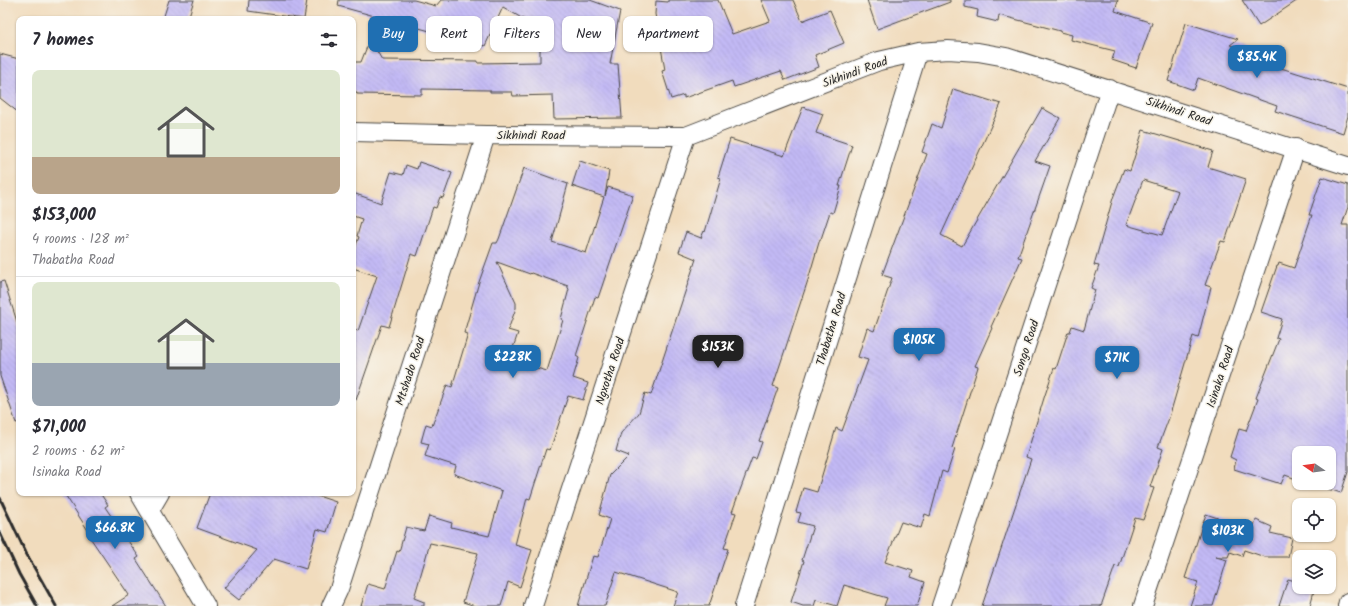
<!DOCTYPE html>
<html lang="en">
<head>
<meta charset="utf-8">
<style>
	:root { --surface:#fff; --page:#f2f2f3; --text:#2b2b33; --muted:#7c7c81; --line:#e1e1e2; --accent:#1f6fb2 }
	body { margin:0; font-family:Kalam,sans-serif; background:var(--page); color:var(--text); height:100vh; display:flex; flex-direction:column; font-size:15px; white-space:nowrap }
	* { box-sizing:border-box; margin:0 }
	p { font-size:13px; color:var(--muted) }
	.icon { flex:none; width:22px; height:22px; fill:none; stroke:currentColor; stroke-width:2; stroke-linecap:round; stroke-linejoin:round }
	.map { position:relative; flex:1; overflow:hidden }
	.sheet { position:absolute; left:16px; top:16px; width:340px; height:480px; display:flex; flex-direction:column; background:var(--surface); border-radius:8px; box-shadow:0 1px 3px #0004 }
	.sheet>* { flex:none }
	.guide { position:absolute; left:368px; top:16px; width:380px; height:36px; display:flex; gap:8px }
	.needle { width:26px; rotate:283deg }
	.buttons { position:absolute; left:1292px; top:446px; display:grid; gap:8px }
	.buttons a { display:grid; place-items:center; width:44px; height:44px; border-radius:8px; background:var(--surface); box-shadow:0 1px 3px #0004; font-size:20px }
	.price { position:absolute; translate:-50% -34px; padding:0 9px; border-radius:8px; background:var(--accent); color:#fff; font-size:13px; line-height:26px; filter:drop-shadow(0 1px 2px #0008) }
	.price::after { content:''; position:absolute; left:50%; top:24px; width:12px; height:9px; margin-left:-6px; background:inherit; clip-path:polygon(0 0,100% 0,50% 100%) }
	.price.current { background:#222; color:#fff }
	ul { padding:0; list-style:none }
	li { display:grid; align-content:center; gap:8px; height:212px; padding:0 16px }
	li+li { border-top:1px solid var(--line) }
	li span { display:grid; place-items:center; height:124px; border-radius:8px; color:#555 }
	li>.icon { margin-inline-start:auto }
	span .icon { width:72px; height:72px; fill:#fffc; stroke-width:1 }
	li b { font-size:17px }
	h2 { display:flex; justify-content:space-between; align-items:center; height:48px; padding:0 16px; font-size:17px }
	.pill { padding:0 14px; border-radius:8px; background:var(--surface); box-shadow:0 1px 3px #0004; font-size:14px; line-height:36px }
	.pill.current { background:var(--accent); color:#fff }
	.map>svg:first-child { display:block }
</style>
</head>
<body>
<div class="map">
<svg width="1348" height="606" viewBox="0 0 1348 606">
	<defs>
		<pattern id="building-back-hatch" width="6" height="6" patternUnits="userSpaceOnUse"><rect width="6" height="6" fill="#c2b9f5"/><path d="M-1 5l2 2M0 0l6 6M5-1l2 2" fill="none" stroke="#a79fd2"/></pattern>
	</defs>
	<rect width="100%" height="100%" fill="#f7f3e8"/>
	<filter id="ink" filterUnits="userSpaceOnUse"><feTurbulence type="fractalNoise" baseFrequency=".025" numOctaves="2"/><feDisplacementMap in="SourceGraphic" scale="8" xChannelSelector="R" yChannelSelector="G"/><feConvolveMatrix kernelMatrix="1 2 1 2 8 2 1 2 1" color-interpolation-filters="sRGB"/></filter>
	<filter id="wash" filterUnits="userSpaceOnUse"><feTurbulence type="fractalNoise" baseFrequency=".012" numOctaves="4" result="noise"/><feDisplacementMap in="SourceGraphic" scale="16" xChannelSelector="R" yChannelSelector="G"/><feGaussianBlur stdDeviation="0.9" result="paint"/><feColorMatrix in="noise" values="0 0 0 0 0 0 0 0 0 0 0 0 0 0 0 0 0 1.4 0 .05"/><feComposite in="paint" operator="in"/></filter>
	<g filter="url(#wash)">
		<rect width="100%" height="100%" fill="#f1dcbd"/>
		<g id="blocks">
			<path fill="url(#building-back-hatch)" fill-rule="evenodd" d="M169,0H194L188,19H163Z
				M249,0H307L304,19L248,11Z
				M339,0H414L436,6L441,0H590L620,11L610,64H618L622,118L554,119L553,95L513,96L512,92H490V90L422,89V95L357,94V92H353V62H361L370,39L382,60L478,61V63L540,62V29L503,7L485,46L338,6Z
				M668,0H718L732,34L770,21L761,0H793L802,21L830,10L844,43L815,55L819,67L785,80L781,71L734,87L732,81L684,98V95L671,99L662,71L665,70L655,14L656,1L668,2Z
				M867,0H950V2L877,29Z
				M965,0H1118L1115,11L1152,23L1136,68L1112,60L1115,51L1071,40L1072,35L1060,32V31L999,15L998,22L977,17L978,10L965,7Z
				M1242,0H1298L1259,26Z
				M1186,23L1238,39L1230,45L1268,55L1265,63L1348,89V116L1343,133L1275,111L1277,106L1198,78L1194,90L1168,81Z
				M0,54L19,59V113L0,98Z
				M953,89L1001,104L941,235L962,246L1042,108L1060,118L1035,161L1050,166L1018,257L1022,258L991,327L992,328L975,366L978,367L952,448L955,449L947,473L942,471L930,516L925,514L921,528L901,522L885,562L913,571L911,577L925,582L917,606H884L887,598L844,585L837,606L816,600L814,606H803L791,602L804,561L802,560L813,526L798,522L801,513L796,512L803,488L817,492L836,428L842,431L868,360L858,357L867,328L874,331L892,278L882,275L927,154L922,152L932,124L941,128Z
				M803,107L823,114L816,133L852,145L839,186H841L833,213L830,212L821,239H820L808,280L773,386L778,388L759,441L762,442L756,459L752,458L732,512L736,513L724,548L728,549L709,606H673L678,592L616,572L605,606H578L593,556L598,557L610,519L599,515L610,475L629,456L616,451L621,433L639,413L645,393L651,395L696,259L679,252L686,232L701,238L704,231L705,232L721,178L718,177L730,139L784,156Z
				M1143,130L1213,151L1208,167L1246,179L1225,242L1221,241L1205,285L1211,287L1198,338L1193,336L1169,418L1158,447L1163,449L1150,487L1154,488L1143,520L1135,518L1119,567L1115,566L1101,606H982L1031,459L1026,457L1044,398L1054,368L1056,369L1068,332H1070L1072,326L1084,330L1095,290L1091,288L1099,266L1094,265L1113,198L1124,169L1130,171ZM1143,180L1178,191L1162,235L1126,225Z
				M580,161L609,171L605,196L608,187L633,195L598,298L595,297L576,356L579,358L573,378L588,383L583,400L568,396L550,450L546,449L530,499L527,498L515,545L532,550L520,587L508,582L501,606H475L463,602L478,553L430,543L414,598L424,602V606H361L368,584L385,589L397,551L399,552L406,527L424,531L429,516L452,523L451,527L489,536L502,491L454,474L456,466L425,456L429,444L421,442L426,424L432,426L447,385L452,387L468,334L464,333L479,282L493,243H497L499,239L524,168L568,184L552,242L586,253L604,197L572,186ZM497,262L530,274L531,273L568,286V288L569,289L561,319L563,320L547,371L512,361L513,358L510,357L518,333L508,330L516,308V303Z
				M419,162L452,173L443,198L440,197L436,208L433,207L417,256L411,254L389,327L382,325L356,400H353V329L358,331L377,276L353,268V253L359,237L357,236L362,219L353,216V193L381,203L391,172L403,175L406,165L417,169Z
				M1322,177L1348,185V207L1342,225H1348V472L1341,493L1309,483H1329V453H1299V480L1285,475L1281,484L1234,469L1236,460L1230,457L1239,429L1246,431L1258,399L1256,398L1279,339L1276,338L1282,319L1261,312L1277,266H1278L1279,263L1294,268L1312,215H1309Z
				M4,281L19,328V422L16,423L0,376V282Z
				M64,493H100L108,505L105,507L139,557L136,559L166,606H112L129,595L87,533L89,532Z
				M210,493H309L336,502L327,532L317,529L306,569L274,559L239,600L224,588L257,550L197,528Z
				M1206,514L1252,530L1256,520L1272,527L1270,533L1292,538L1288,557H1265L1244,550L1242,556L1230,552L1228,557H1216L1227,560L1213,606H1190L1198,582L1185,578Z
				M1288,579L1299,582V587H1315L1310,606H1279Z"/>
		</g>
	</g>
	<g filter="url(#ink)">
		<use href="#blocks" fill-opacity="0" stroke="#494641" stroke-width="1"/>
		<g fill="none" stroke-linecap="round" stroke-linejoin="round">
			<defs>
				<path id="street" d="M353,132L486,135L686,136L879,61L918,52L948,50L978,52L1006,57L1348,166
					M139,493L206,606
					M150,510L160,493
					M331,606L339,589L486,135
					M533,606L686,136
					M744,606L918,52
					M941,606L1110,89
					M1143,606L1296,148
					M1347,606L1348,602"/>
			</defs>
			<use href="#street" stroke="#494641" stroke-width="20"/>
			<use href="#street" stroke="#fff" stroke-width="18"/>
			<path stroke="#2b2b2b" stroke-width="3" d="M0,498L26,553L56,606
				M0,533L19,574L37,606"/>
		</g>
	</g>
	<g text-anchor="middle" stroke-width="3" stroke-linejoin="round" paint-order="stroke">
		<g font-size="12" fill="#2b2b2b" stroke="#f7f3e8">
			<text transform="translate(855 72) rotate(-20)" y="4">Sikhindi Road</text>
			<text transform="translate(1179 111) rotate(18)" y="4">Sikhindi Road</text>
			<text x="531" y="139">Sikhindi Road</text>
			<text transform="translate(831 329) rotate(-73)" y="4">Thabatha Road</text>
			<text transform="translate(1026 348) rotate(-72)" y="4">Songo Road</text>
			<text transform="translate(410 371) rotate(-72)" y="4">Mtshado Road</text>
			<text transform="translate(610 371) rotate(-72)" y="4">Ngxotha Road</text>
			<text transform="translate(1220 377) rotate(-72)" y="4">Isinaka Road</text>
		</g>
	</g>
</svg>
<div class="buttons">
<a><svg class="needle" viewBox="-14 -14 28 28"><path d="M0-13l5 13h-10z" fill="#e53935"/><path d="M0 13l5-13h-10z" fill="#7c7c81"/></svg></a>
<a><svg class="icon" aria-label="locate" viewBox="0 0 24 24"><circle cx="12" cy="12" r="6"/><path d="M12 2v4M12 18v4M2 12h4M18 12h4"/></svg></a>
<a><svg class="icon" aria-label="layers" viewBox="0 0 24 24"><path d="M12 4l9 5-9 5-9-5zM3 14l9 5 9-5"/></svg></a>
</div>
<b class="price" style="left:1257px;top:79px">$85.4K</b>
<b class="price" style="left:919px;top:362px">$105K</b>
<b class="price current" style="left:718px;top:369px">$153K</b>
<b class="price" style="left:513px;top:379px">$228K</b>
<b class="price" style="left:1117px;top:380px">$71K</b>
<b class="price" style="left:115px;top:550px">$66.8K</b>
<b class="price" style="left:1228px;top:553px">$103K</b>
<div class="guide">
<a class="pill current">Buy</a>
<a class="pill">Rent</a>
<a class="pill">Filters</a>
<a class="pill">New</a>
<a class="pill">Apartment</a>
</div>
<section class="sheet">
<h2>7 homes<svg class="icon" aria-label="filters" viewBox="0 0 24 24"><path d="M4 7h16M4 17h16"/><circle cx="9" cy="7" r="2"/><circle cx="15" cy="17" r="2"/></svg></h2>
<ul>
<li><span style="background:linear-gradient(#dfe7d0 70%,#b9a48a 0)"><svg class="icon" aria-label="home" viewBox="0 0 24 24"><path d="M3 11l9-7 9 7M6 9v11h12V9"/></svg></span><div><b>$153,000</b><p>4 rooms · 128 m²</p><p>Thabatha Road</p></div></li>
<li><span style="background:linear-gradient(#dfe7d0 65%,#9aa5b1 0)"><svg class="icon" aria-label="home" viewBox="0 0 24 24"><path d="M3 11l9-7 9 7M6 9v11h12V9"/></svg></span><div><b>$71,000</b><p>2 rooms · 62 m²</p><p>Isinaka Road</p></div></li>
</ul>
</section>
</div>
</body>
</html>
